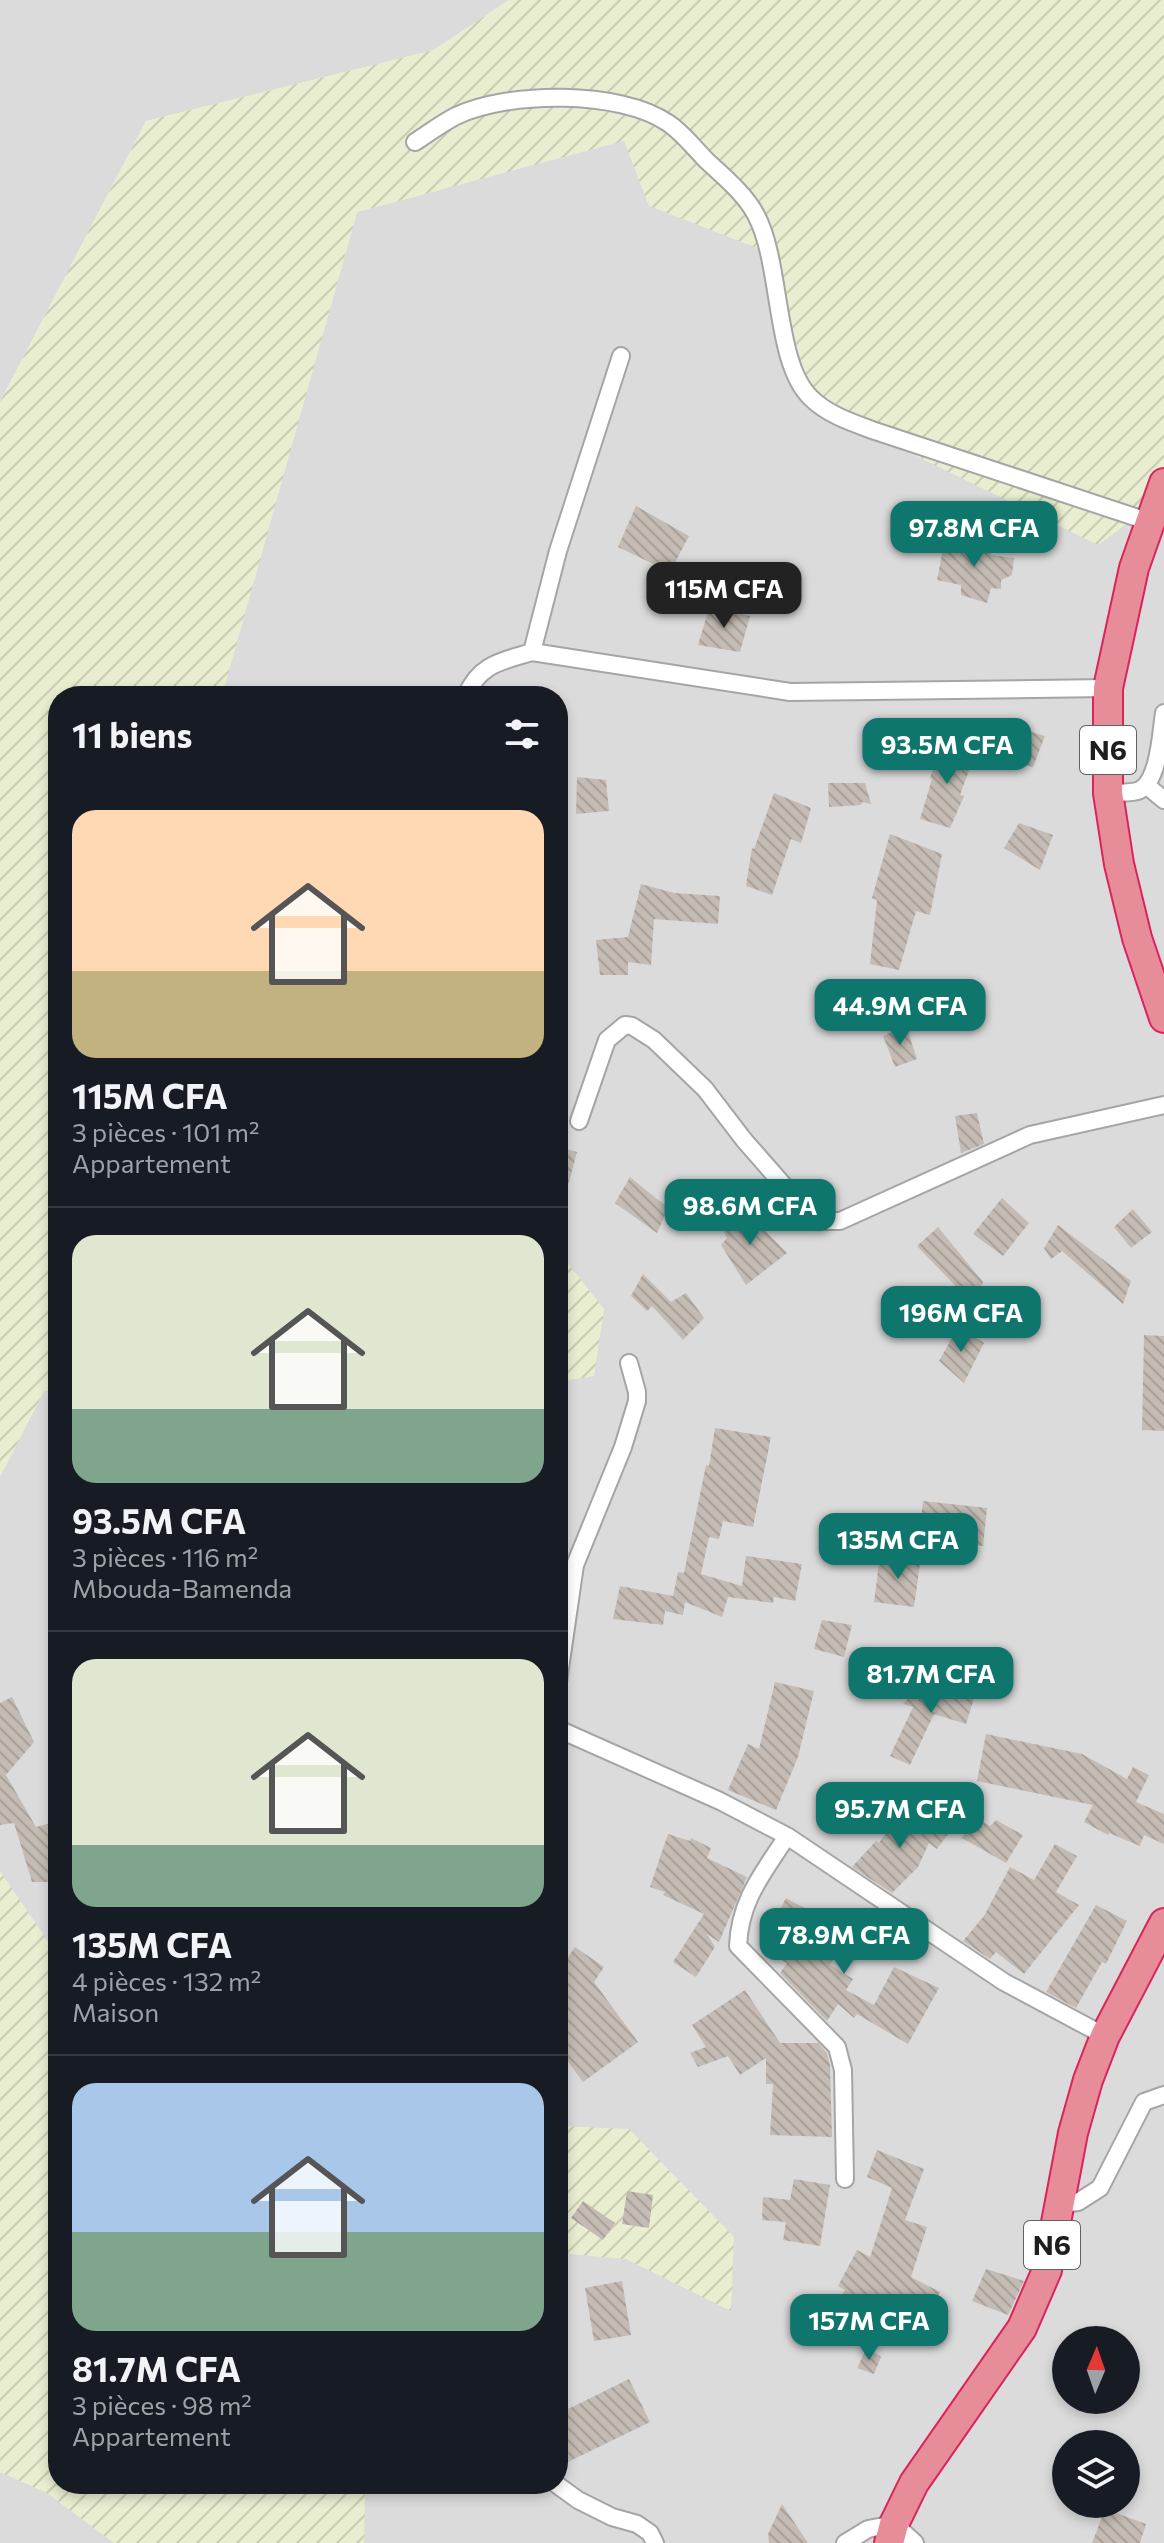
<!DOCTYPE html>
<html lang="fr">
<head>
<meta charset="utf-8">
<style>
	:root { --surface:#171b24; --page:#242831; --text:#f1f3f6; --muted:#9ea1a6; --line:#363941; --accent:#0f766e }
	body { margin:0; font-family:Commissioner,sans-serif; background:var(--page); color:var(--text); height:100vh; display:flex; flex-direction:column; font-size:30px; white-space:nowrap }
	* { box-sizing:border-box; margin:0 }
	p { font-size:26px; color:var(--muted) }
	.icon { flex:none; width:44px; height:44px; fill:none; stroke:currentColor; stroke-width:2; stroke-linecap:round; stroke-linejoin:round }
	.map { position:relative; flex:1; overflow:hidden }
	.sheet { position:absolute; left:48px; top:686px; width:520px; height:1808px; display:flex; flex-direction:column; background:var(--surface); border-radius:32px; box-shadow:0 4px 12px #0003 }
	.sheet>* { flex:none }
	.needle { width:52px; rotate:2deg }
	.buttons { position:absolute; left:1052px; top:2326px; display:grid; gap:16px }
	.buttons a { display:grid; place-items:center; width:88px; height:88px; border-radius:50%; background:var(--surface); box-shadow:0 4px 12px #0003; font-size:40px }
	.price { position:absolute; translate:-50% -68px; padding:0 18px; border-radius:16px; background:var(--accent); color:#fff; font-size:26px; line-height:52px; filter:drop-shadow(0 2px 4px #0008) }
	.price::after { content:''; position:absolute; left:50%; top:48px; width:24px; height:18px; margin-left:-12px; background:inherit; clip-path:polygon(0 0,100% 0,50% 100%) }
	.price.selected { background:#222; color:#fff }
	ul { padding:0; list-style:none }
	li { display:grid; align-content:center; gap:16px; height:424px; padding:0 24px }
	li+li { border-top:2px solid var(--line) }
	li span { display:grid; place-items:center; height:248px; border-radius:24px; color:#555 }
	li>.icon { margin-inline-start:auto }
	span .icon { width:144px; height:144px; fill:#fffc; stroke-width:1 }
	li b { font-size:34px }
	h2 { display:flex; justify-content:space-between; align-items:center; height:96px; padding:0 24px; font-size:34px }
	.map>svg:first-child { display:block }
</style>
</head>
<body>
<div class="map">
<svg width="1164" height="2543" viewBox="0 0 1164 2543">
	<defs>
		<pattern id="farmland-furrows" width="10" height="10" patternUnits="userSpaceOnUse" patternTransform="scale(2)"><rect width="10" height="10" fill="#eaeed0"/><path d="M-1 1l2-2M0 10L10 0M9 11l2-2" fill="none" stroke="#c8ccb2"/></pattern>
		<pattern id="building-back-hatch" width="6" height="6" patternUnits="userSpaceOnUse" patternTransform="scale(2)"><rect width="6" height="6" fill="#c4bcb4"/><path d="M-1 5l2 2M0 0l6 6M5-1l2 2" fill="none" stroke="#a8a19a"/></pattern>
	</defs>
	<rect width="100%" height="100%" fill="#efece4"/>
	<path fill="#dcdbdb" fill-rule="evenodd" d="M0,0H509L434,50L146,121L0,402Z
		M601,0H1164V2543H0V753L323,333L357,212L443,189ZM58,696H558V2484H58ZM1066,2340H1126V2400H1066ZM1066,2444H1126V2504H1066Z"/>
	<path fill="url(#farmland-furrows)" d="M509,0H1164V496L1098,545L839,418L794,376L768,252L649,206L624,141L357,212L222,696H58V1392L44,1391L0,1477V402L146,121L434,50Z
		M558,1251L604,1309L594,1376L558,1382Z
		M0,1871L58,1956V2484H370L365,2487L364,2543H114L47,2493L0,2472Z
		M558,2126L629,2129L734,2237L731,2311L626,2259L558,2253Z"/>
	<path fill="url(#building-back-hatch)" d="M636,506L689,536L670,572L618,547Z
		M968,539L991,543V555L1014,558L1012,575L1001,580V589L991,588L987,603L961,595V585L937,580L944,544L962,548Z
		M709,608L750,616L740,652L698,645Z
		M1018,728L1045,736L1033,767L1008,759Z
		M944,743L975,754L960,795L964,796L950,828L920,819L932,779L930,778Z
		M577,777L606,780L609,811L576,814Z
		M828,783H865L871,804L862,802L861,805L829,807Z
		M774,793L811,808L801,843L791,839L772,895L746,886L752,848L754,849Z
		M1019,823L1053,835L1040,870L1004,848Z
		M890,834L942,854L930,915L916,911L899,970L870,964L877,900L872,898Z
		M641,884L674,893L720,896L718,924L654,919L651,965L628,962V975H600L596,940L628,937Z
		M906,1026L917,1059L895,1067L883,1036Z
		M977,1113L984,1144L961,1153L955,1116Z
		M558,1147L577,1152L563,1204L558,1203Z
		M630,1177L668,1208L657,1233L615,1203Z
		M1002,1198L1029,1223L1003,1256L973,1234Z
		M1133,1209L1152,1232L1131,1248L1114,1227Z
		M746,1211L787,1253L746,1285L721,1245L727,1238L722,1228Z
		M1058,1225L1131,1281L1123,1304L1062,1251L1051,1259L1044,1248Z
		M938,1227L983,1282L973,1304L917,1246Z
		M643,1274L671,1302L686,1293L704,1318L683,1340L652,1306L647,1311L631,1296Z
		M958,1327L984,1343L964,1383L939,1361Z
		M1144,1335L1164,1336V1431L1142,1430Z
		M715,1428L771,1437L753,1527L723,1521L719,1539L709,1537L701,1574L742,1586L746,1556L802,1564L795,1601L774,1597L773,1603L728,1597L722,1617L685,1602L683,1615L665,1611L663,1625L613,1619L620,1586L673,1596L678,1572L684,1573L706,1465L709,1466Z
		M923,1501L987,1508L983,1546L919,1539Z
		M897,1553L921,1556L914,1607L874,1602L879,1563L895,1566Z
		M822,1620L852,1625L844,1657L814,1649Z
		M933,1678L976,1692L966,1724L934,1714L910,1765L890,1756L913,1707L903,1704L917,1688L929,1692Z
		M775,1682L814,1691L798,1757L776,1810L728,1790L748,1744L759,1749Z
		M12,1697L34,1742L6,1775L36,1827L58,1821V1882H32L14,1823L0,1825V1703Z
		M986,1734L1082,1754L1127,1779L1133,1767L1149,1775L1136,1802L1164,1814V1844L1144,1835L1140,1846L1109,1833L1108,1835L1084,1822L1093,1805L977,1781Z
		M905,1805L948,1834L937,1849L929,1843L918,1867L892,1893L852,1867L876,1841L879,1843Z
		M974,1817L990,1826L996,1820L1023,1835L1006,1863L962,1838Z
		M668,1834L690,1841L691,1838L711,1848L707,1858L747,1877L719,1942L707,1934L715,1947L696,1977L673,1962L704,1914L663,1895L665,1892L650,1887Z
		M1055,1844L1077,1856L1056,1892L1079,1905L1024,1974L996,1952L990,1959L963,1941L984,1916L1010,1867L1034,1880Z
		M786,1898L848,1932L830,1965L853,1979L846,1990L874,2005L894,1967L939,1988L908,2044L857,2014L854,2018L838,2004L827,2021L780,1973L787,1963L768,1953L785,1922L776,1917Z
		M1096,1905L1127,1921L1106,1964L1102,1962L1076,2008L1046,1992Z
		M575,1947L604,1967L594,1982L638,2042L583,2082L558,2048V1972Z
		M745,1990L780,2043H818L827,2053L830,2065L832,2137L770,2135L773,2084H766V2058L740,2075L728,2056L698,2067L690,2053L706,2047L692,2025Z
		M877,2150L924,2169L905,2220L927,2227L911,2277L940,2292L921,2328L890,2312L872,2346L827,2321L845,2290L838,2286L857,2250L870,2257L892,2188L867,2177Z
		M794,2179L830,2185L820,2246L783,2240L786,2222L762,2220L763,2197L790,2200Z
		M627,2191L653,2195L649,2228L622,2224Z
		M583,2201L615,2223L603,2240L571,2218Z
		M986,2269L1024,2281L1008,2315L972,2301Z
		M622,2281L631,2335L594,2341L585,2288Z
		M867,2348L881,2357L874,2374L857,2368Z
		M629,2379L650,2422L566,2463L558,2447V2414Z
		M782,2504L808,2543H769L768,2534Z
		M1105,2509L1146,2524L1140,2543H1092Z"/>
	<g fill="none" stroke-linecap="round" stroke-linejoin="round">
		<defs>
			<path id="street" d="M415,142C429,133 442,123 456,116C508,91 620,90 668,123C682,132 695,149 707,161C724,177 745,194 756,215C782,263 774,363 811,398C828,415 853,423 875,431L1150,522
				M532,652L558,551L621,356
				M466,696C479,664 502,661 532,652L790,692L1108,688
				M1146,785L1164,800
				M1108,793C1117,792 1132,794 1140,790C1159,780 1161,732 1164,713
				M579,1121L607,1040L625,1025L632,1026L654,1040L705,1089L744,1140L808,1213L825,1221H840L1030,1135L1164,1105
				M558,1682L575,1565L623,1447L637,1401V1392L629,1363
				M558,1729L720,1801L787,1836L1004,1982L1105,2036
				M787,1836C763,1874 740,1899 738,1946L837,2047L843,2070L845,2179
				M1061,2204L1078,2202L1100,2188L1144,2102L1164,2095
				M556,2484L578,2500L612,2517L637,2524L650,2533L655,2543
				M845,2543L868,2529L894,2524L915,2543"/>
			<path id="highway" d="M1164,483L1134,568L1108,688V793L1119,864L1137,938L1164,1018
				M889,2543L894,2524L914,2483L1022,2328L1047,2270L1073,2133L1088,2080L1105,2036L1164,1923"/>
		</defs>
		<use href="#street" stroke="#a5a5a5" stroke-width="20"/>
		<use href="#highway" stroke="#da245b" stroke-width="32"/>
		<use href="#street" stroke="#fff" stroke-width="16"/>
		<use href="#highway" stroke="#e78c99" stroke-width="28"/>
	</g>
	<g text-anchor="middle" stroke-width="6" stroke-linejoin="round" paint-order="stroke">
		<g fill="#fff" stroke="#626262" stroke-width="2">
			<rect x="1080" y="726" width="56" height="48" rx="6"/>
			<rect x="1024" y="2221" width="56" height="48" rx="6"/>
		</g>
		<g font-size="28" font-weight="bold" fill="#1e1e1e">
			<text x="1108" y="760">N6</text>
			<text x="1052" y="2255">N6</text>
		</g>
	</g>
</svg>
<div class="buttons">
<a><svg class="needle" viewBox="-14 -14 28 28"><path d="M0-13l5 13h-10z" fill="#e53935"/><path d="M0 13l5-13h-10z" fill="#9ea1a6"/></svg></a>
<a><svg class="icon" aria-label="layers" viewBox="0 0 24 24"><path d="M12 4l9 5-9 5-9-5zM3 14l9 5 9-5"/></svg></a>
</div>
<b class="price" style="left:974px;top:569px">97.8M CFA</b>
<b class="price selected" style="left:724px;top:630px">115M CFA</b>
<b class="price" style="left:947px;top:786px">93.5M CFA</b>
<b class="price" style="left:900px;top:1047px">44.9M CFA</b>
<b class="price" style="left:750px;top:1247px">98.6M CFA</b>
<b class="price" style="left:961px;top:1354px">196M CFA</b>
<b class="price" style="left:898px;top:1581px">135M CFA</b>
<b class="price" style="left:931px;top:1715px">81.7M CFA</b>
<b class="price" style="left:900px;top:1850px">95.7M CFA</b>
<b class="price" style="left:844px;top:1976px">78.9M CFA</b>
<b class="price" style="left:869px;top:2362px">157M CFA</b>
<section class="sheet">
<h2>11 biens<svg class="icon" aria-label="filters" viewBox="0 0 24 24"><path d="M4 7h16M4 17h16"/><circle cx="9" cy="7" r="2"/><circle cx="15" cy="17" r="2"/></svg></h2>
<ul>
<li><span style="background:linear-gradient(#ffd9b3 65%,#c2b280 0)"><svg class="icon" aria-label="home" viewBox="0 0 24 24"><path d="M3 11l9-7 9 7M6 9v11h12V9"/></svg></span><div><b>115M CFA</b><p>3 pièces · 101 m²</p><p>Appartement</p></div></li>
<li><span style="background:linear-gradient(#dfe7d0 70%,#7fa58c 0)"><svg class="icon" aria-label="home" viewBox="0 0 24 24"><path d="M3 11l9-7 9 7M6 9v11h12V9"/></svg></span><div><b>93.5M CFA</b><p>3 pièces · 116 m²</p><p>Mbouda-Bamenda</p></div></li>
<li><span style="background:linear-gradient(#dfe7d0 75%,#7fa58c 0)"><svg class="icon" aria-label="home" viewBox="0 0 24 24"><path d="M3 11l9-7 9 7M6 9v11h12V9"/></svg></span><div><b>135M CFA</b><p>4 pièces · 132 m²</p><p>Maison</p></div></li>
<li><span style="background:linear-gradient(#a9c7e8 60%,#7fa58c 0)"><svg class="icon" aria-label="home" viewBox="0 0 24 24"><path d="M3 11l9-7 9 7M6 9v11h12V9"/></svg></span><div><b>81.7M CFA</b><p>3 pièces · 98 m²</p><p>Appartement</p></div></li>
</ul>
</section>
</div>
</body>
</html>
